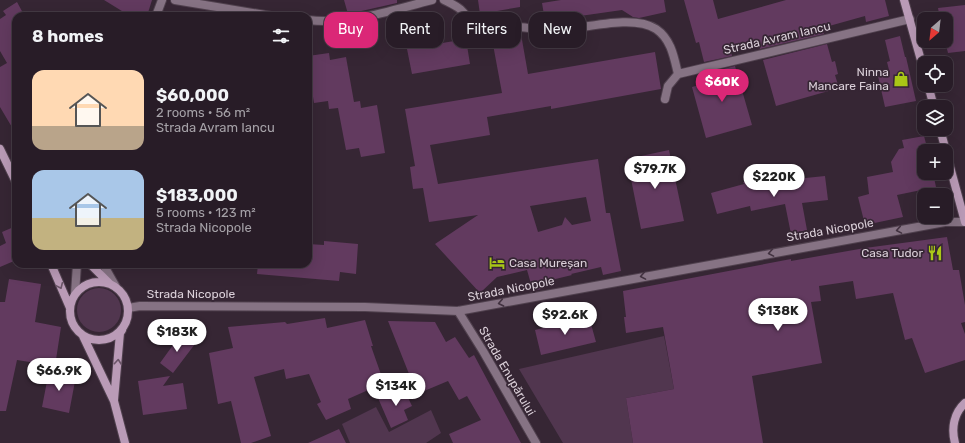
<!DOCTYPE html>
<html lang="en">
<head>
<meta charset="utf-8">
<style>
	:root { --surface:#281c27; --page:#342933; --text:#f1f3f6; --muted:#a5a1a7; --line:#443a44; --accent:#db2777 }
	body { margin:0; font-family:Rubik,sans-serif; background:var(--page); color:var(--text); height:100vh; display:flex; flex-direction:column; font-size:15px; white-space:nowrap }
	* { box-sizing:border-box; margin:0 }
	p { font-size:13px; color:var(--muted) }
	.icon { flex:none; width:22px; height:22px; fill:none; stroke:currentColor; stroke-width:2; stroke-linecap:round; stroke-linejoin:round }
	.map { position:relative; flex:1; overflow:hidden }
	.drawer { position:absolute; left:12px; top:12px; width:300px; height:256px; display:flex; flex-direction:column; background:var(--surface); border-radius:12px; box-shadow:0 4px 16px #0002,0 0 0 1px var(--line) }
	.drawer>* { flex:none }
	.hud { position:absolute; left:324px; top:12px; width:380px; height:36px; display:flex; gap:8px }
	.needle { width:26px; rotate:208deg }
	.fabs { position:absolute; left:917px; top:12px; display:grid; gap:8px }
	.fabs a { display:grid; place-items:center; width:36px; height:36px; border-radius:8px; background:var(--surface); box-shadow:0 4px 16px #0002,0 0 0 1px var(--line); font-size:20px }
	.price { position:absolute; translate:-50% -34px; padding:0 9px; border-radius:14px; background:#fff; color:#222; font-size:13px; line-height:26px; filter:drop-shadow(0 1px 2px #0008) }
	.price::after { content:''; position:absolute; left:50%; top:24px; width:12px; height:9px; margin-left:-6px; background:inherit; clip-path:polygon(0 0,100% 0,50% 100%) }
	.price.current { background:var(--accent); color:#fff }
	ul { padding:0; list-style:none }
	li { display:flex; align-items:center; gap:12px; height:100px; padding:0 20px }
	li span { display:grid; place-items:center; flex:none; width:112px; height:80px; border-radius:12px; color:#555 }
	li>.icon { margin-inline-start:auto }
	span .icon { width:48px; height:48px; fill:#fffc; stroke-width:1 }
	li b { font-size:17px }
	h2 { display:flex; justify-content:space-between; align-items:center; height:48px; padding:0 20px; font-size:17px }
	.tag { padding:0 14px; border-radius:12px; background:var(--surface); box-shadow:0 4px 16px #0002,0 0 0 1px var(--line); font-size:14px; line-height:36px }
	.tag.current { background:var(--accent); color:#fff }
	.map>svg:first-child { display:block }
</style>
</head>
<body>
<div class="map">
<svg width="965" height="443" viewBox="0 0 965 443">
	<rect width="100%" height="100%" fill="#362634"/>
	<path fill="#51364f" d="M77 310a22 22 0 1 1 44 0a22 22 0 1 1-44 0Z
		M664,336L674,389L626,398L633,443H563L519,369Z
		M376,407L389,432L431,410L441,433L426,443H350L342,424Z"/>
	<path fill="#623a5f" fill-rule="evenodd" d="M104,0H152L147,16H130Z
		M344,0H397V3L348,14Z
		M478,0H520V7L480,14Z
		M561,0H664L666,12L639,18L633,17L622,10L545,21L542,3Z
		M684,0H713L718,19L786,0H885L889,16L866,22L865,16L822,28L824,34L760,49L759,45L731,52L732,56L704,62L699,42L696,43Z
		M17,2L23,13L16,16V134L0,107V67L7,63L0,51V19L6,15L3,11Z
		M965,5V51L948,53L945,41L946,19H940L938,8Z
		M521,34L528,74L655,52L661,89L551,109V106L487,117L490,135L430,145L438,184L598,159L606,213H610L621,271L603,275L601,267L571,274L572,275L543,282L545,288L533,291L527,270L497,277L480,293L435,244L478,215L429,222L423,188L413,189L410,167L415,166L405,109L502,93L492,39ZM586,197L591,221L572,225L565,217L562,225L538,232L530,206Z
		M900,36L905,57H906L916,101L885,107L878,76L890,74L887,62L890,61L885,40Z
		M466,39L470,64L412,74L407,49Z
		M827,44L832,62L835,61L838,74L835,75L839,88L776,106L763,60Z
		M329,53L330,60L346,57L354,102L360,101L361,108L377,105L385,153L361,157L359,148L346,150L338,108L329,109L328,101L314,103L308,66V56Z
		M735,66L752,125L706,138L692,87L710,82L707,73Z
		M924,136L928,151H924V173H933L936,187L897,195L903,217L865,225L858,197L869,194L867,177L893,172L891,162L899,149L904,148L902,140Z
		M669,150L684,221L641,229L627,159Z
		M825,176L828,200L802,203L807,230L791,234L785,204L751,211L750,206L717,214L711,193L744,184L743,182L759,179L760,185L786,180Z
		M16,226V266L14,261L0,267V246L6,243L2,232Z
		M947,237L953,270H959L965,305V322L961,323L965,334V360L925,373L912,338L905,340L893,293L856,299L853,281L819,286L821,301L811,302L822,363L752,376L763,443H633L626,398L674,389L663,327L626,333L624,317H626L623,291L791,259V261L865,248Z
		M324,241L358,244L356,274L340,272L339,281L257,274L258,264H308V244L324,245Z
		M9,279L41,284L35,322L61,327L55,366L17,360L6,411H0V302H5Z
		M589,317L596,342L541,355L535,330Z
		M325,318L327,328L365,320L373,346H371L384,383L348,399L351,409L326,420L317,404L321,402L309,374L286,379L284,369L254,377L271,436L251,443H241L231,401L218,404L209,353L233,348L228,327L285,322L287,324Z
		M388,321L435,322L446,342L455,337L469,358L474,355L521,443H453L449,434L481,420L467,396L459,400L448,381L417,394Z
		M181,334L195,344L173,373L160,363Z
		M49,371L76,376L69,413L42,407Z
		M170,376L163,386L183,383L187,409L143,415L138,381Z
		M403,387L412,406L404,410L408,420L391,428L378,398Z
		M339,429L346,443H308Z"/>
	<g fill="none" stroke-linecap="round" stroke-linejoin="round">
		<defs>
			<path id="street" d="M175,0L271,16
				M444,0C450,3 455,5 460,9C469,17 471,27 485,30C494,31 505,27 515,27C527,26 538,31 551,31C580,30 632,13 656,29C671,39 674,57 678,74
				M156,16L162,0
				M308,20C350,25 392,10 432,0
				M665,99L668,86L678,74L910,19
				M103,264L116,287
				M75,294L77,264
				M128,308L140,306L365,307L458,311L945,222H965
				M458,311L483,351L536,443"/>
			<path id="secondary" d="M904,0L924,71
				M928,85L934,107
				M940,129L946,151
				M0,149L16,182
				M946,152L965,222
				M51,264L70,308
				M90,264L110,284
				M70 311a29 29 0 1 1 58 0a29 29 0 1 1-58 0Z
				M83,336L114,401L125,443
				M114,400L120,333L122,330
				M955,443C951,428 954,413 965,403"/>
		</defs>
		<use href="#street" stroke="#50414e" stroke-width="10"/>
		<use href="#secondary" stroke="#50414e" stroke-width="10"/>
		<use href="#street" stroke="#867384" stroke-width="8"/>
		<use href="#secondary" stroke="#ba9bb7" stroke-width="8"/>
	</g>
	<defs><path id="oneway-chevron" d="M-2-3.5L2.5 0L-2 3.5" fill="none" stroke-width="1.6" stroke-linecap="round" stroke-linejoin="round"/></defs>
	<g stroke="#423240">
		<use href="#oneway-chevron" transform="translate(899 230) rotate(170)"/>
		<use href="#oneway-chevron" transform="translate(771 253) rotate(170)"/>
		<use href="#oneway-chevron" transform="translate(643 276) rotate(170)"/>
		<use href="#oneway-chevron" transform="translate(501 303) rotate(169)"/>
	</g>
	<g stroke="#6b5568">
		<use href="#oneway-chevron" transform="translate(60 286) rotate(66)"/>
		<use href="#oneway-chevron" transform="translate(118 362) rotate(-85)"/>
	</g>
	<defs>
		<symbol id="shop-bare" viewBox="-9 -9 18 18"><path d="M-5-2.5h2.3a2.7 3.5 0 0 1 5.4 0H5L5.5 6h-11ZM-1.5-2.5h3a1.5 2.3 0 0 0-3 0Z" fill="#aac717" stroke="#362634" stroke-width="2.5" paint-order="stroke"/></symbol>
		<symbol id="restaurant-bare" viewBox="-9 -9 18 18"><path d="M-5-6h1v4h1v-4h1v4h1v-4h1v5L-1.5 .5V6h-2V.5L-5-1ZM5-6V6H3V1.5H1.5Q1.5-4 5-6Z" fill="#aac717" stroke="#362634" stroke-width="2.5" paint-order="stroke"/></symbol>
		<symbol id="hotel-bare" viewBox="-9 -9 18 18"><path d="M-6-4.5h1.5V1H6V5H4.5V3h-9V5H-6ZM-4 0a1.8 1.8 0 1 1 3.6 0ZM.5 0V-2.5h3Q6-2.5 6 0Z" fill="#aac717" stroke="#362634" stroke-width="2.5" paint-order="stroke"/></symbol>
	</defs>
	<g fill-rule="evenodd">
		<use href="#shop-bare" x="890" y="68" width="22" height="22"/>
		<use href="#restaurant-bare" x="924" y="242" width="22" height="22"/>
		<use href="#hotel-bare" x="486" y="252" width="22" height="22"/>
	</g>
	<g text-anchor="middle" stroke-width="3.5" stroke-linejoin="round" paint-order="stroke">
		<g font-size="12" fill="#dbd0d9" stroke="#362634">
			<text transform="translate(777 38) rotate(-13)" y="4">Strada Avram Iancu</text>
			<text transform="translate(830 230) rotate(-10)" y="4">Strada Nicopole</text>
			<text transform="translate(511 289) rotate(-11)" y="4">Strada Nicopole</text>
			<text x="191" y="298">Strada Nicopole</text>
			<text transform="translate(507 371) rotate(60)" y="4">Strada Enupărului</text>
		</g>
		<g font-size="12" fill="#dbd0d9" stroke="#362634" text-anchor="end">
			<text x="889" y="76">Ninna<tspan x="889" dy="14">Mancare Faina</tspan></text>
			<text x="923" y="257">Casa Tudor</text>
			<text x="509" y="267" text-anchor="start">Casa Mureșan</text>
		</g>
	</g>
</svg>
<div class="fabs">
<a><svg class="needle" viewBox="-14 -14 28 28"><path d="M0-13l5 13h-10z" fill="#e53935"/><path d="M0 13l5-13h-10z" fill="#a5a1a7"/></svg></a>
<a><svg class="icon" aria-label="locate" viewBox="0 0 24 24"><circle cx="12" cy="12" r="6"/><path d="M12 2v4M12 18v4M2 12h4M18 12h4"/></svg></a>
<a><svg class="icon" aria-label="layers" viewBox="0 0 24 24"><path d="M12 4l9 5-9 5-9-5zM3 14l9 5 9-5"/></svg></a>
<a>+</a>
<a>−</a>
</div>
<b class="price current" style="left:722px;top:103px">$60K</b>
<b class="price" style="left:655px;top:190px">$79.7K</b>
<b class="price" style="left:774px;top:198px">$220K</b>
<b class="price" style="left:778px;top:332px">$138K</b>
<b class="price" style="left:565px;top:336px">$92.6K</b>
<b class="price" style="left:177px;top:353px">$183K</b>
<b class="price" style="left:59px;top:392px">$66.9K</b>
<b class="price" style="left:396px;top:407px">$134K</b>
<div class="hud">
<a class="tag current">Buy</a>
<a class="tag">Rent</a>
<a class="tag">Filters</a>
<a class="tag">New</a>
</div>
<section class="drawer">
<h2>8 homes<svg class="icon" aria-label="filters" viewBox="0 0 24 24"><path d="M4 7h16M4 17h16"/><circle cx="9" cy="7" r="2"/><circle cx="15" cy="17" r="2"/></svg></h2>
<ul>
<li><span style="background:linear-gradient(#ffd9b3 70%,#b9a48a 0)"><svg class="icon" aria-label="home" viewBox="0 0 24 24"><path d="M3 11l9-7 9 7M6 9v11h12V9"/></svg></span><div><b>$60,000</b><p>2 rooms · 56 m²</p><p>Strada Avram Iancu</p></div></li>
<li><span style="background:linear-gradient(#a9c7e8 60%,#c2b280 0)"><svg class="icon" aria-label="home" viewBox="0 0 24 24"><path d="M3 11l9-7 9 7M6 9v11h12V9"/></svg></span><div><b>$183,000</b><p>5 rooms · 123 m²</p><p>Strada Nicopole</p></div></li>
</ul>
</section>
</div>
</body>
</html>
